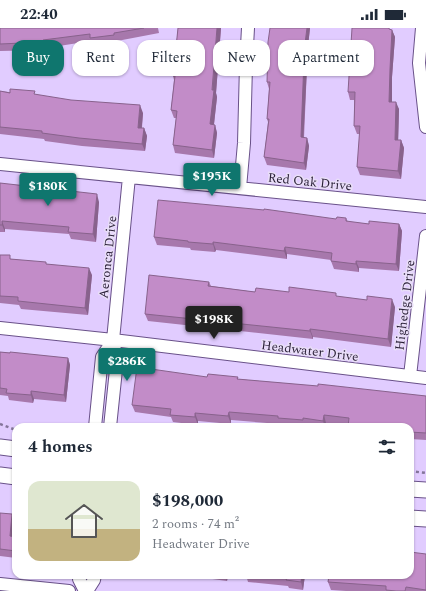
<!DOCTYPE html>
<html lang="en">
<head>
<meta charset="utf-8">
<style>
	:root { --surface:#fff; --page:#f2f2f3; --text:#1f2937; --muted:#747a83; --accent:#0f766e }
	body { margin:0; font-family:Spectral,serif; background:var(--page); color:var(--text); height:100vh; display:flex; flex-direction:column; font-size:15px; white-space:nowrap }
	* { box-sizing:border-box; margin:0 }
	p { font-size:13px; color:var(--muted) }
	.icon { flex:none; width:22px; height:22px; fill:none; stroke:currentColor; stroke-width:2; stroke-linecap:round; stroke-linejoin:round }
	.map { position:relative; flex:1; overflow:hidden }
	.sheet { position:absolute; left:12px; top:395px; width:402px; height:156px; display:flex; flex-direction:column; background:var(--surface); border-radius:12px; box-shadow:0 1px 3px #0004 }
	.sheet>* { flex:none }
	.top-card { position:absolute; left:12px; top:12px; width:402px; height:36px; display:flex; gap:8px }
	.price { position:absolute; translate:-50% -34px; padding:0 9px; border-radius:4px; background:var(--accent); color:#fff; font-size:13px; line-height:26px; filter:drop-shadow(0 1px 2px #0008) }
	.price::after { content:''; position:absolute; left:50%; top:24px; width:12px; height:9px; margin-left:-6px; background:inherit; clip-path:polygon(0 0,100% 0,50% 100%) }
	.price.on { background:#222; color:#fff }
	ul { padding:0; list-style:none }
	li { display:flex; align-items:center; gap:12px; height:100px; padding:0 16px }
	li span { display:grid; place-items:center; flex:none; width:112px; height:80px; border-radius:12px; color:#555 }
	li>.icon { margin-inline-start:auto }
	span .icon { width:48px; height:48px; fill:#fffc; stroke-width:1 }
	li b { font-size:17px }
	h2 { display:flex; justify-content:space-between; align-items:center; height:48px; padding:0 16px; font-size:17px }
	.chip { padding:0 14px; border-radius:12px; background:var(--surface); box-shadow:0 1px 3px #0004; font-size:14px; line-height:36px }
	.chip.on { background:var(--accent); color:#fff }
	.status { display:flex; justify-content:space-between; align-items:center; height:28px; padding:0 20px; background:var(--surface); direction:ltr }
	.status svg { height:11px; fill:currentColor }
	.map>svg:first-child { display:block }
</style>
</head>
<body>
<div class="status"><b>22:40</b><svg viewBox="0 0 49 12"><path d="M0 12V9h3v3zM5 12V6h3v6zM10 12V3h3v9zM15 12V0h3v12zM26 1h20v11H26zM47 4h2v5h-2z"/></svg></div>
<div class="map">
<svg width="426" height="563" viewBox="0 0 426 563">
	<rect width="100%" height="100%" fill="#e1ccff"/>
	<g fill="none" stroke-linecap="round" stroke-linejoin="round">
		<defs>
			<path id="minor" d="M422,0L419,35L426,99
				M0,136L426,179
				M240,160L244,115L246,37L248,0
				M0,300L113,312L426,350
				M410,348L426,208
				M95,399L102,329L113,312
				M110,399L117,332L113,312L129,149
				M79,547V551L85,563
				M0,556L69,563
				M87,563L94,552L95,547"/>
			<path id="tertiary" d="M0,419L16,421
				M0,447L16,449
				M410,461L426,462
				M410,490L426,491"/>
		</defs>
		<use href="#minor" stroke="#695189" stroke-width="14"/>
		<use href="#tertiary" stroke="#695189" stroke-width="17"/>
		<path stroke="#84759a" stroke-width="2.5" stroke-dasharray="3 3" stroke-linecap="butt" d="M0,396L16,402
			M410,443L426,445"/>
		<use href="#minor" stroke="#fff" stroke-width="12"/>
		<use href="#tertiary" stroke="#fff" stroke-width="15"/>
	</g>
	<path fill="#a778ac" d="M0,0H158L159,5L117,13V15L93,17L91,13L46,20V22L0,23Z
		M178,0H221L216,65L217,69L214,97H215L217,105L214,130L175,125L173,117L176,90H174L171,82L174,52L173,48Z
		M270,0H310L306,36L307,39L304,110H307L309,118L306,142L267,137L264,129L268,94L267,91L269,61L267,54Z
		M393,0L392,2L395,9L392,49V74L399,81L398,112H401L404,120L401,151L360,147L357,139L360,106H357L354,98V72H350L348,64Z
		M0,63L36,67L143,85L142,100H144L147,108L145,123L82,118L45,113L44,111L0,106Z
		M0,155L99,174L96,214L71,211L69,206L5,201V204H0Z
		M346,190L348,194L369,196H399L402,203L399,243L359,240V244L334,241L331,233V232L287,226V231L216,222L215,224L191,222L190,220L157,217L154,209Z
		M0,227L11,231L47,236L92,247L88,287L21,281L19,277L0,275Z
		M209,254L211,258L255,264L338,269L395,279L391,319L313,309V311L148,293L145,286Z
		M0,324L68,330L70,337L66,374L34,371L33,375L9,372L8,368L0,367Z
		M207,349H238V351L426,368V412L410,411V399L349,397L326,395V399H314L306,398V399H302L281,397L280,396L231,392V396L198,393V397L173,394L171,389L135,384L132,377Z
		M0,485L15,494L13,509H16V530L0,528Z
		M426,526V563H346L331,562L328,554V550L305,547L303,562L289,560L288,558L248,554L246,547H410Z
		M183,547H228L227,553Z"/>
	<path fill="#88628c" d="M217,0H221L216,65L217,69L213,104L210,96Z
		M307,0H310L306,36L307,39L303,117L301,109L303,31Z
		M392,2L395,9L392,49V81L389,74L390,41Z
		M396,74L399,81L398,119L395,112Z
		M140,77L143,85L141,107L138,100Z
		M215,97L217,105L214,130L212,122Z
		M144,100L147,108L145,123L142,116Z
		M307,110L309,118L306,142L304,135Z
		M401,112L404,120L401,151L398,143Z
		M97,166L99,174L96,214L93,206Z
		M2,193L5,201V204L2,197Z
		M399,196L402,203L399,243L396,236Z
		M213,214L216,222L215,224L213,216Z
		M285,219L287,226V231L284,223Z
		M356,233L359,240V244L356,236Z
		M89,240L92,247L88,287L85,280Z
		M392,271L395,279L391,319L388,311Z
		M310,301L313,309V311L310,303Z
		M68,330L70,337L66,374L64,367Z
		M31,363L34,371L33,375L31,367Z
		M229,384L231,392V396L228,388Z
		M195,385L198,393V397L195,389Z
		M324,387L326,395V399H325L323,393Z
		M12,486L15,494L12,516L10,508Z
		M225,547H228L227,553Z
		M302,547H305L303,562L301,554Z"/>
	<path fill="#c28cc8" stroke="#88628c" d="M0,0H144L114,5V7L90,10V6L43,12L44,14L0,16Z
		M178,0H217L212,62H214L210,96L215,97L212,122L173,117L177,83L171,82L175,48H173Z
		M270,0H307L303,31H304L301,109L307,110L304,135L264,129L269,91H267L270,54H267L268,14Z
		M352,0H389V1L392,2L390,41L389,74H396L395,112H401L398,143L357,139L360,98H354L355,64H348Z
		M10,61L35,63L34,66L71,72L140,77L138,100H144L142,116L79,110L42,105V103L0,99V63L10,65Z
		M0,155L97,166L93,206L68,204L69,199L2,193V197H0Z
		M158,172L264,182V181L336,191L337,189L346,190V193L369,196V193L399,196L396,236L356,233V236L331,233L332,225L285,219L284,223L213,214V216L188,214V213L154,209Z
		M0,227H10V231L46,234V236L89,240L85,280L18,273V269L0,268Z
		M149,247L209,254L208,258L255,264L256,260L289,264V259L336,265V268L367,272V268L392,271L388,311L310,301V303L145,286Z
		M0,324L10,325V324L68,330L64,367L31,363V367L6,365L7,361L0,360Z
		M137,339L207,349L208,346L238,349L237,351L318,358V356L426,368V405L410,404V399H348L349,390L324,387L323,393L303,390V392L278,390V388L229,384L228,388L195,385V389L170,387L171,381L132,377Z
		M0,485L12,486L10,508L16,509V523L0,521Z
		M410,524L426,526V562L406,559L405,563H396L386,562V558L328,554L329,547H410Z
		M251,547H302L301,554L286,552L287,550Z"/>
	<g text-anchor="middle" stroke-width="3" stroke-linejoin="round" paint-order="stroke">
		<g font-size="13" fill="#291f36" stroke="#e9def8">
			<text transform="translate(310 153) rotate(6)" y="5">Red Oak Drive</text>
			<text transform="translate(107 229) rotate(-84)" y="5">Aeronca Drive</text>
			<text transform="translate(404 277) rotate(-83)" y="5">Highedge Drive</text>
			<text transform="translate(310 322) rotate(7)" y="5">Headwater Drive</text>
		</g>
	</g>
</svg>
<b class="price" style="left:212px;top:169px">$195K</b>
<b class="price" style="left:48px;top:179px">$180K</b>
<b class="price on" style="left:214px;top:312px">$198K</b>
<b class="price" style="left:127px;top:354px">$286K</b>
<div class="top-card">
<a class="chip on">Buy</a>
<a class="chip">Rent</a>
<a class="chip">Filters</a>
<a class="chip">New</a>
<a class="chip">Apartment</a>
</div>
<section class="sheet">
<h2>4 homes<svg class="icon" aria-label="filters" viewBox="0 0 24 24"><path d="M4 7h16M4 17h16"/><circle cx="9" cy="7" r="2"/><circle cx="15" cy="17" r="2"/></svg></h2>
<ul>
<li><span style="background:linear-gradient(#dfe7d0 60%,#c2b280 0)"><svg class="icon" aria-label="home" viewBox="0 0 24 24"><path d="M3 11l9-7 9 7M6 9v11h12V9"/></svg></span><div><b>$198,000</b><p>2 rooms · 74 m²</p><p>Headwater Drive</p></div></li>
</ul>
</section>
</div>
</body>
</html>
